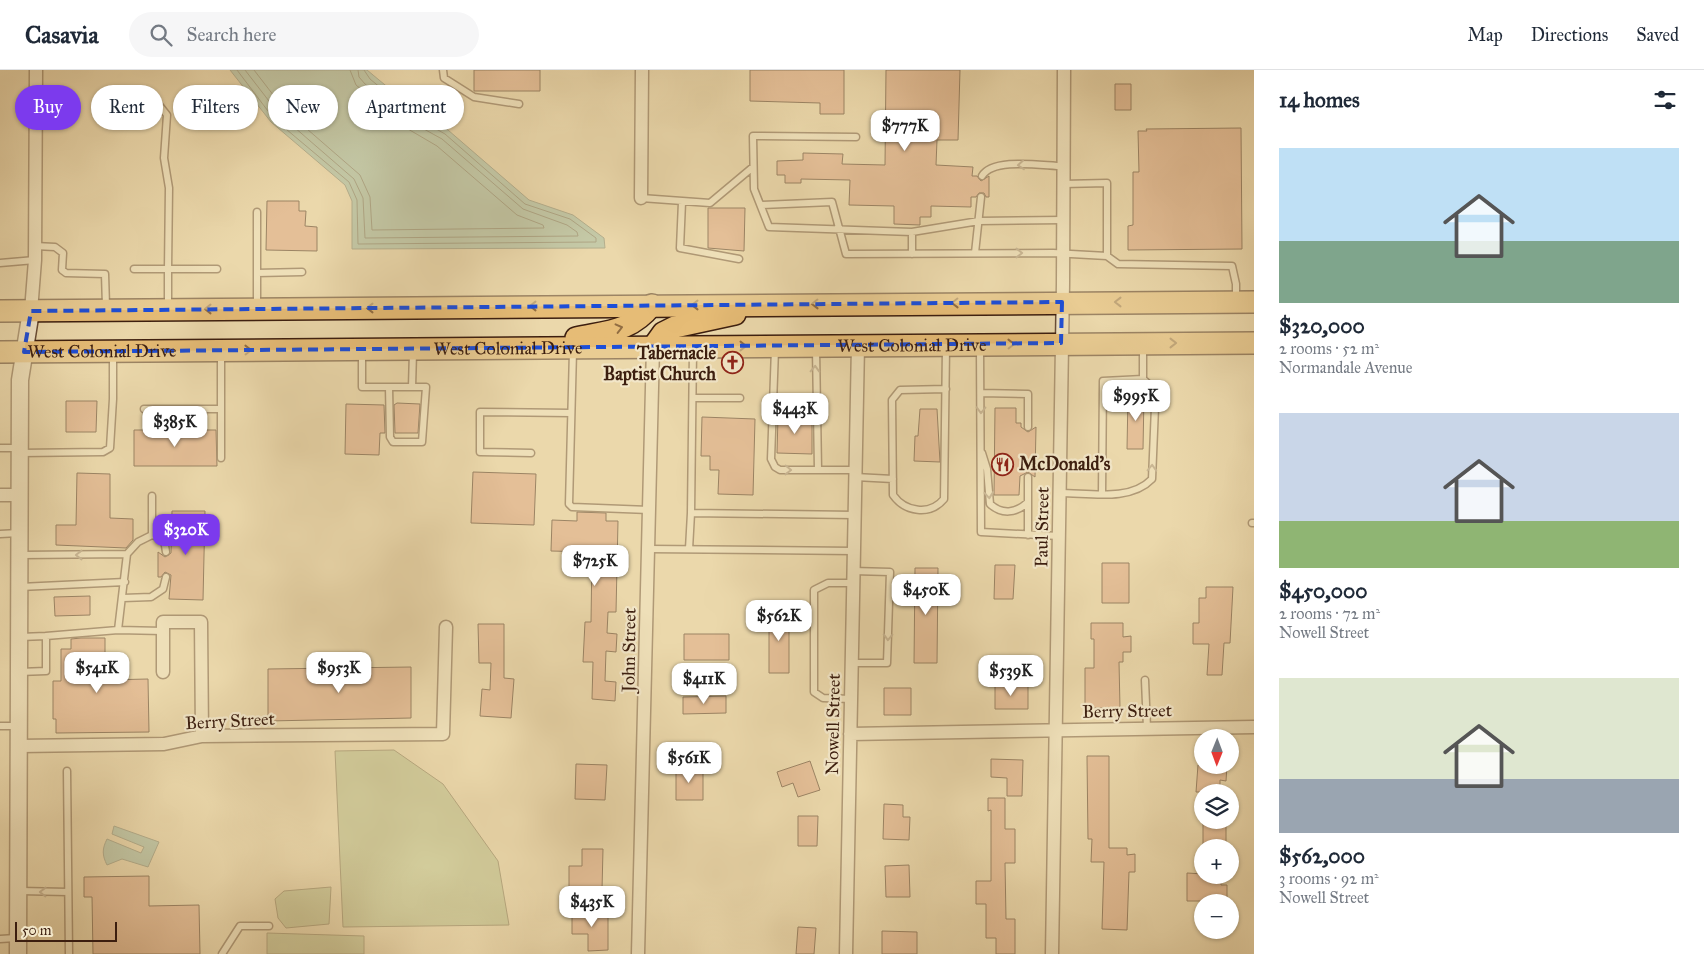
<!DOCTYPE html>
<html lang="en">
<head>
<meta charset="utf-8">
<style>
	:root { --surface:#fff; --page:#f6f6f7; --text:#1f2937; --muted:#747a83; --line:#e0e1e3; --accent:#7c3aed }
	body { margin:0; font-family:"IM FELL Great Primer",serif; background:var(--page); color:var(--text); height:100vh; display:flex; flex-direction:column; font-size:19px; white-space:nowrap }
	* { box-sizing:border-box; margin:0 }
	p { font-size:16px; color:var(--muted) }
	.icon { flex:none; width:28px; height:28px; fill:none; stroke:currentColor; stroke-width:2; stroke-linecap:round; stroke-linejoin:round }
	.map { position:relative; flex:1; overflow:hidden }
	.sheet { display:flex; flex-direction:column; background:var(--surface); width:450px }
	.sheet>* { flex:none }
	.banner { position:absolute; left:15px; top:15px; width:475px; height:45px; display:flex; gap:10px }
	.needle { width:32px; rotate:181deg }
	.buttons { position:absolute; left:1194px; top:659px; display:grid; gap:10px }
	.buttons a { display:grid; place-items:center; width:45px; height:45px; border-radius:50%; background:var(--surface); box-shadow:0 1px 4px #0004; font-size:25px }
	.scale { position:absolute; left:15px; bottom:12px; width:102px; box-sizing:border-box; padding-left:5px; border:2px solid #3c1e0f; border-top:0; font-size:14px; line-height:18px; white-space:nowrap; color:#3c1e0f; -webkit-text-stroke:4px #f2e6c8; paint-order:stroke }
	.price { position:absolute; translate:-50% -42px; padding:0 11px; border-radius:10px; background:#fff; color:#222; font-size:16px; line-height:32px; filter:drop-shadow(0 1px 2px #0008) }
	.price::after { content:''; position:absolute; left:50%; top:30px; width:15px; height:11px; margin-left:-8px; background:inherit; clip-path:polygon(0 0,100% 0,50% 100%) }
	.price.active { background:var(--accent); color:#fff }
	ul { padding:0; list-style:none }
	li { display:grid; align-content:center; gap:10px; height:265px; padding:0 25px }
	li span { display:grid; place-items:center; height:155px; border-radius:0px; color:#555 }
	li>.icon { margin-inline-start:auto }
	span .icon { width:90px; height:90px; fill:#fffc; stroke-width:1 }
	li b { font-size:21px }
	h2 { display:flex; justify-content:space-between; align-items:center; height:60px; padding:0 25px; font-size:21px }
	.chip { padding:0 18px; border-radius:22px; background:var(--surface); box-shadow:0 1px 4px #0004; font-size:18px; line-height:45px }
	.chip.active { background:var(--accent); color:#fff }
	header { display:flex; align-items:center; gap:30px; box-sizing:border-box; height:70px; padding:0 25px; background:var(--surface); border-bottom:1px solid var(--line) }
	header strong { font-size:24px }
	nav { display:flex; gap:28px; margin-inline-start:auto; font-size:18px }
	.search { width:350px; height:45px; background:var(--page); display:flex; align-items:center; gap:12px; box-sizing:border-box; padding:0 18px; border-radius:28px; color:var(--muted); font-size:19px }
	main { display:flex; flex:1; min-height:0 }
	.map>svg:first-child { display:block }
</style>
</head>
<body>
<header>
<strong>Casavia</strong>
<div class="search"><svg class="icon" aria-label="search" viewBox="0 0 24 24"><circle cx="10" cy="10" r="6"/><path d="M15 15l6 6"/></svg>Search here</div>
<nav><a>Map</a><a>Directions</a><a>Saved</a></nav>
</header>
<main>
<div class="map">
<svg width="1254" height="884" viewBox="0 0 1254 884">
	<rect width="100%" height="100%" fill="#ebd8ab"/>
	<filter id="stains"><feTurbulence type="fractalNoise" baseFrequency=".004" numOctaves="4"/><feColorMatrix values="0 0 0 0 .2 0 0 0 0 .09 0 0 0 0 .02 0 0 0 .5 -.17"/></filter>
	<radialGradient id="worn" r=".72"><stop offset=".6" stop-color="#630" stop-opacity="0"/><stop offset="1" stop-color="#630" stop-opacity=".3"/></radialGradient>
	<path fill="#b7bf89" stroke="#7a6e4c" d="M394,680L443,714L498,791L509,855L343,857L335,681Z
		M331,817L329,854L286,858L278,848L275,829L284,821Z
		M267,863L364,866V884H267Z"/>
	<path fill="#99baa6" stroke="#747c6a" d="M230,0H367L420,44L448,60L529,130L573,145L604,168L605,178L352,179V131L345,115L271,52Z
		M114,756L159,772L148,797L122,789L107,795C102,785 102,779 107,769L141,783L144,777L112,764Z"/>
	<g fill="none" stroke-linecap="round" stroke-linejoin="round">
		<path stroke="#6a6c5a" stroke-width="1" d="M237,0L274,49L349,112L357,130L358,174L596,172V168L570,149L525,134L445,64L417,48L370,9L364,0
			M245,0L279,44L354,109L363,128L365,168L578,166L577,162L567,155L523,139L442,69L413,53L365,14L359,7L358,0
			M254,0L284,39L360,105L370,127L372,160L544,158L543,155L517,145L437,76L408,59L356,15L350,0"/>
	</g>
	<path fill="#dca17e" stroke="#3c1e0f" d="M474,0H540V21H474Z
		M750,0H844V44H820V33L750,31Z
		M886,0H960L958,70H937L936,95L973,97L972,106H977L981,111L989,106V127H986L984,123H979L976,127H971V137L931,136V147H920V155L894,154V136L849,135L850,110L801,109V113H785V105H777V91L803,90V83L843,84L842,94L885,95Z
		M1115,14H1131V40H1115Z
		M1241,58L1242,179L1128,180V156L1133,155V102H1139L1138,61H1147L1146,59Z
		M267,131H299V141H306L305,156L317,157V181L266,180Z
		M708,138H745L744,181L708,178Z
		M1128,326H1144L1143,379H1127Z
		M66,331H97L96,362H66Z
		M397,333L420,334L418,363H395L394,335Z
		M346,334L384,335L385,363H380L379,385L345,384Z
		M995,338H1016V353H1021V357L1028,362L1036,357L1035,407L1028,402L1020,406L1019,425H994Z
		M920,339H937L940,392L914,391L915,366H918Z
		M702,347L755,349L753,425L718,424L719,400H710V386H701Z
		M778,347H812V384L777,383Z
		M134,360H216L217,396H134Z
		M473,402L536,404L534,455L471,453Z
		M77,403L110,404V448L133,449V470L126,478L56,475V455H76Z
		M172,441H205L203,530L169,529L171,505L165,502L161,507H158V482L165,487L171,483Z
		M577,442L606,443V451H618L616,542H608L607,563L617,564L616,582L606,581L605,611L616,612L615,631L592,629L593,592H583L585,552H591L592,482L551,481L552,450L577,451Z
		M1102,493H1129V533H1102Z
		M995,495H1015L1013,529H994Z
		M915,498H938L937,593H914Z
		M1206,517H1233L1230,573H1224L1222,605H1207L1209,574H1193V553H1199V528H1206Z
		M90,526V545L55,546L54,527Z
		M769,541H789V603H769Z
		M1091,553H1123V567L1131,566V582H1123V592H1119L1120,638H1085V598H1094V569H1091Z
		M478,554H504V608L514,609L511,648L480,646L482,619L490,620L491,593H479Z
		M684,564H729V590H684Z
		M81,568H105V610L148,609L149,662L56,663V649H53V611H61V579H71V569Z
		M411,597V648L268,651V599Z
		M995,616H1028V639H995Z
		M884,618H911V645H884Z
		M726,626V643L683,644V627Z
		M1087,686H1109V778H1127V785L1135,784V802H1129L1127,860L1102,859L1104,792H1091L1092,769H1088Z
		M991,689L1023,690L1022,726H1007V708L991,707Z
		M810,691L820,720L798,727L793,713L782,717L777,702Z
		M576,694L607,695L605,730L575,729Z
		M1198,695H1227L1226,711L1220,710V722H1196Z
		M676,698H703V730H676Z
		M988,728H1005V759H1015V793H1005L1006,849H1015V884H996V868H986V834H976V811H991V740L988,741Z
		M884,734L903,735V747H910L909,770L883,769Z
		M798,746H818L817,776H798Z
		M1203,750H1226V778H1203Z
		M582,779H603L602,820L569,819V796H582Z
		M909,795L910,827H886L885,796Z
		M1187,803L1221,805V815H1227V831H1187Z
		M149,806V836L199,835L200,884H93L92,827H84V807Z
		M608,841V880L588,881V864H572V842Z
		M798,857L816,858L814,884H796Z
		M882,861L917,862V884H882Z"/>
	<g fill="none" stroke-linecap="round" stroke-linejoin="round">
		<defs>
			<path id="service" d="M443,0L444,8L474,27L519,34
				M856,67L753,66L754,119L769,157L912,162L979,151L1063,150
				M982,106C993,87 1044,96 1063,96
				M1063,114L1107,113V186L1118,194L1232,196L1236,214V229
				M641,128L710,133L753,97
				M682,132L680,178L739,189
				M761,135L832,132L846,184L1053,183L1107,186
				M257,142V237
				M912,162V184
				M35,176L55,177L63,183L62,200L66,203L105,204L106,236
				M975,183L981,127
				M0,193L35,190
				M134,199H168L169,118L164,88L167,45L152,26
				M257,203L302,202
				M168,235V199H217
				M980,278L981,462L1059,466
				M775,279L771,389L775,397L780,400H855
				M816,279L818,400
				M573,281L569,434L572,437L649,440
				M362,284V317H412
				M389,317L390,367L393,372H422L426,317H412L413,282
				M946,319L900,320L892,330L893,425C905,442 930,446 944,429L946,278
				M981,323L1028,324V357
				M693,328H740
				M144,339H221V284
				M221,339V388
				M0,378H19
				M20,383L103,382L110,378L113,329V284
				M531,383L480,382V342L571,343
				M982,383L987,399L990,434C1002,445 1016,443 1027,433
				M855,407L893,409
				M1060,423C1089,423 1130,432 1152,409L1155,337L1153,318L1143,309V277
				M1102,424L1103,311L1143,309
				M691,443L693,280
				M1252,453H1254
				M0,464L19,463
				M152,465V426
				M1028,465V407
				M649,479L854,481
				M689,479L691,443L855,445
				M21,485L127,484
				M20,517L125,512
				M123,528L151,527L163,519L166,507
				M118,560L163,561
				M46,566L118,560L127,484L138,472L152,465L164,469L166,482
				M852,593H887L890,502L853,501
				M19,602L46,601V566L20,567
				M1145,610L1147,658
				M851,629L823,628L814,622V520L828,513H853
				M0,656H18
				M67,701L69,884
				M20,821L68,822
				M0,869L16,868
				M222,884L240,856H269"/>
			<path id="minor" d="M641,128L642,0
				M31,241L35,190L36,0
				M0,425H19
				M163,602V552H201L202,666
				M850,664L1254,657
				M19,676L164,674L202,666L443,664L446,557
				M638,884L653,277
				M846,884L858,275
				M1052,884L1063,214L1064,0"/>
			<path id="tertiary" d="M18,884L20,310L31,241"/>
			<g id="trunk">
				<path d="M0,241L1254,232"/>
				<path d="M576,268C609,261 630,262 652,235"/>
				<path d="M653,277L663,263L675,257L735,244"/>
				<path id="s1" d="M0,282L1254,273"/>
			</g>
		</defs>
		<use href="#service" stroke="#684c36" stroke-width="9"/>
		<use href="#minor" stroke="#684c36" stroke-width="15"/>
		<use href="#tertiary" stroke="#684c36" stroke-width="19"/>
		<use href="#trunk" stroke="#3c1e0f" stroke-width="24"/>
		<use href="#service" stroke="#f2e6c8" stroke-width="6"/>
		<use href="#minor" stroke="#f2e6c8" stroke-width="12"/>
		<use href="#tertiary" stroke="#f2e6c8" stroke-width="16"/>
		<use href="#trunk" stroke="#e6bc76" stroke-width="21"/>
	</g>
	<defs><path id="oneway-chevron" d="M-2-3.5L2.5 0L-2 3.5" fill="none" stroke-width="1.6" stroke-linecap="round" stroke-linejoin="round" transform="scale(1.25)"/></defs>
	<g stroke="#a08c75">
		<use href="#oneway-chevron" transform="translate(1021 95) rotate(175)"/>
		<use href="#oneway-chevron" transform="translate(1019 183)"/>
		<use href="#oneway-chevron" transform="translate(815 299) rotate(-88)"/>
		<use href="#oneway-chevron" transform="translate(981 340) rotate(91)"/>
		<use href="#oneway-chevron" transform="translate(1152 398) rotate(-88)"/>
		<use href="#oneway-chevron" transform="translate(788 400) rotate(1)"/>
		<use href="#oneway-chevron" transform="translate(989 425) rotate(85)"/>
		<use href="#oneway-chevron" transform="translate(79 485) rotate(180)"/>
		<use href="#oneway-chevron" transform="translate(888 567) rotate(92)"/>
		<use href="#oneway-chevron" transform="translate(43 822) rotate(-179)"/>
	</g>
	<g stroke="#916d42">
		<use href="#oneway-chevron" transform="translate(1118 232) rotate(-180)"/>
		<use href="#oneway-chevron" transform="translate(955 233) rotate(179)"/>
		<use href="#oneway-chevron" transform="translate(815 234) rotate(179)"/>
		<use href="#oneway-chevron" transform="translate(695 235) rotate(180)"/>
		<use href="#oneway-chevron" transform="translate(533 236) rotate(180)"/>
		<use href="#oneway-chevron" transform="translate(370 238) rotate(180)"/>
		<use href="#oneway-chevron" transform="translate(208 239) rotate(180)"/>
		<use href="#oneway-chevron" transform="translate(619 258) rotate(-14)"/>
		<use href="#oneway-chevron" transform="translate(1173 273)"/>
		<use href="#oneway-chevron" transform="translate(1011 274) rotate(-1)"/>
		<use href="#oneway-chevron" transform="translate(743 276)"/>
		<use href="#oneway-chevron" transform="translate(248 280) rotate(-1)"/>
	</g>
	<path d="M0 0H1254V884H0ZM1062,232L1061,273L24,282L31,241Z" fill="#ebd8ab" fill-opacity=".55" fill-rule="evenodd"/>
	<path fill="none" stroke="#1d4ed8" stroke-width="4" stroke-dasharray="10 6" stroke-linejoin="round" d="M1062,232L1061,273L24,282L31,241Z"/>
	<defs>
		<symbol id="church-ring" viewBox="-11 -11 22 22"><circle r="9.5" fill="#f2e6c8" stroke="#8f2418" stroke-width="1.5"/><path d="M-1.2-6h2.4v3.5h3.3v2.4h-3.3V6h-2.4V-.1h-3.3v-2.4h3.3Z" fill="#8f2418"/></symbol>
		<symbol id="restaurant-ring" viewBox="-11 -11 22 22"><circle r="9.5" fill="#f2e6c8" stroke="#8f2418" stroke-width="1.5"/><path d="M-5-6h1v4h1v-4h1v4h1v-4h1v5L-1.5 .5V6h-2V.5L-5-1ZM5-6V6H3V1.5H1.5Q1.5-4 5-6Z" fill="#8f2418"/></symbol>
	</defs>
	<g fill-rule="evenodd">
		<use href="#church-ring" x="720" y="280" width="25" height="25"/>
		<use href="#restaurant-ring" x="990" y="382" width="25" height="25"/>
	</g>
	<g text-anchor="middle" stroke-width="4.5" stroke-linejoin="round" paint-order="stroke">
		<g font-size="18" fill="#3c1e0f" stroke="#f2e6c8">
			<text dy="6" stroke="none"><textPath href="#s1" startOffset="912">West Colonial Drive</textPath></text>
			<text dy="6" stroke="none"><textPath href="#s1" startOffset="508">West Colonial Drive</textPath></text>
			<text dy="6" stroke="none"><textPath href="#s1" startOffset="102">West Colonial Drive</textPath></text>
			<text transform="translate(1042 457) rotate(-89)" y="6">Paul Street</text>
			<text transform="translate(629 580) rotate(-89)" y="6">John Street</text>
			<text transform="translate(1127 641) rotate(-1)" y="6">Berry Street</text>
			<text transform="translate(230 651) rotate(-3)" y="6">Berry Street</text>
			<text transform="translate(833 654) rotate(-89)" y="6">Nowell Street</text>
		</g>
		<g font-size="18" font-weight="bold" fill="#3c1e0f" stroke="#f2e6c8" text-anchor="end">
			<text x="716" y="289">Tabernacle<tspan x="716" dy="21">Baptist Church</tspan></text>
			<text x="1019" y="400" text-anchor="start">McDonald's</text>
		</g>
	</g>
	<rect width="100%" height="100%" filter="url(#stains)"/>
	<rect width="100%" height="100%" fill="url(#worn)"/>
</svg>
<div class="buttons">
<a><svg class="needle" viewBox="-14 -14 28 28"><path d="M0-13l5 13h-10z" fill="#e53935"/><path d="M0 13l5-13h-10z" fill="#747a83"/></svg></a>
<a><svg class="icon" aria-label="layers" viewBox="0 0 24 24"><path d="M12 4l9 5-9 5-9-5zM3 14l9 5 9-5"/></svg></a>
<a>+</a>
<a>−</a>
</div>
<div class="scale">50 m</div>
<b class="price" style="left:905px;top:82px">$777K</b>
<b class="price" style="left:1136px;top:352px">$995K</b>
<b class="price" style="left:795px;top:365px">$443K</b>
<b class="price" style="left:175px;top:378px">$385K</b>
<b class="price active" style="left:186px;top:486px">$320K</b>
<b class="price" style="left:595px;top:517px">$725K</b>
<b class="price" style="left:926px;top:546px">$450K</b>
<b class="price" style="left:779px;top:572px">$562K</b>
<b class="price" style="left:97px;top:624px">$541K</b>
<b class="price" style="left:339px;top:624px">$953K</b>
<b class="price" style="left:1011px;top:627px">$539K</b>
<b class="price" style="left:704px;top:635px">$411K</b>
<b class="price" style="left:689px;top:714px">$561K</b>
<b class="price" style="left:592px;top:858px">$435K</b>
<div class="banner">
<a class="chip active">Buy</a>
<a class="chip">Rent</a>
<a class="chip">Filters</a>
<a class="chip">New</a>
<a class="chip">Apartment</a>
</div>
</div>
<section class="sheet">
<h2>14 homes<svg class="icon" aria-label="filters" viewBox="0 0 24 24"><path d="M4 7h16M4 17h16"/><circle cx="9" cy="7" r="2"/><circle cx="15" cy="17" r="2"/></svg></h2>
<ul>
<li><span style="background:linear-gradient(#bfe0f5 60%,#7fa58c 0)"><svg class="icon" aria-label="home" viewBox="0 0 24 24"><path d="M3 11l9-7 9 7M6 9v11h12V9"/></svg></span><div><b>$320,000</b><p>2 rooms · 52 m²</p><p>Normandale Avenue</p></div></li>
<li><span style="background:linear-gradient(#c9d6e8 70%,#8fb573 0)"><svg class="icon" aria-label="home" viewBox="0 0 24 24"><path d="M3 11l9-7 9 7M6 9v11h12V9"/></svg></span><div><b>$450,000</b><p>2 rooms · 72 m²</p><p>Nowell Street</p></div></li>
<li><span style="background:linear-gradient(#dfe7d0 65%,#9aa5b1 0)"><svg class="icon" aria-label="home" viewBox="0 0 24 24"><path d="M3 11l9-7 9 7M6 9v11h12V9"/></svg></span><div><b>$562,000</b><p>3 rooms · 92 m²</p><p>Nowell Street</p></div></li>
</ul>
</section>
</main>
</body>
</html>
